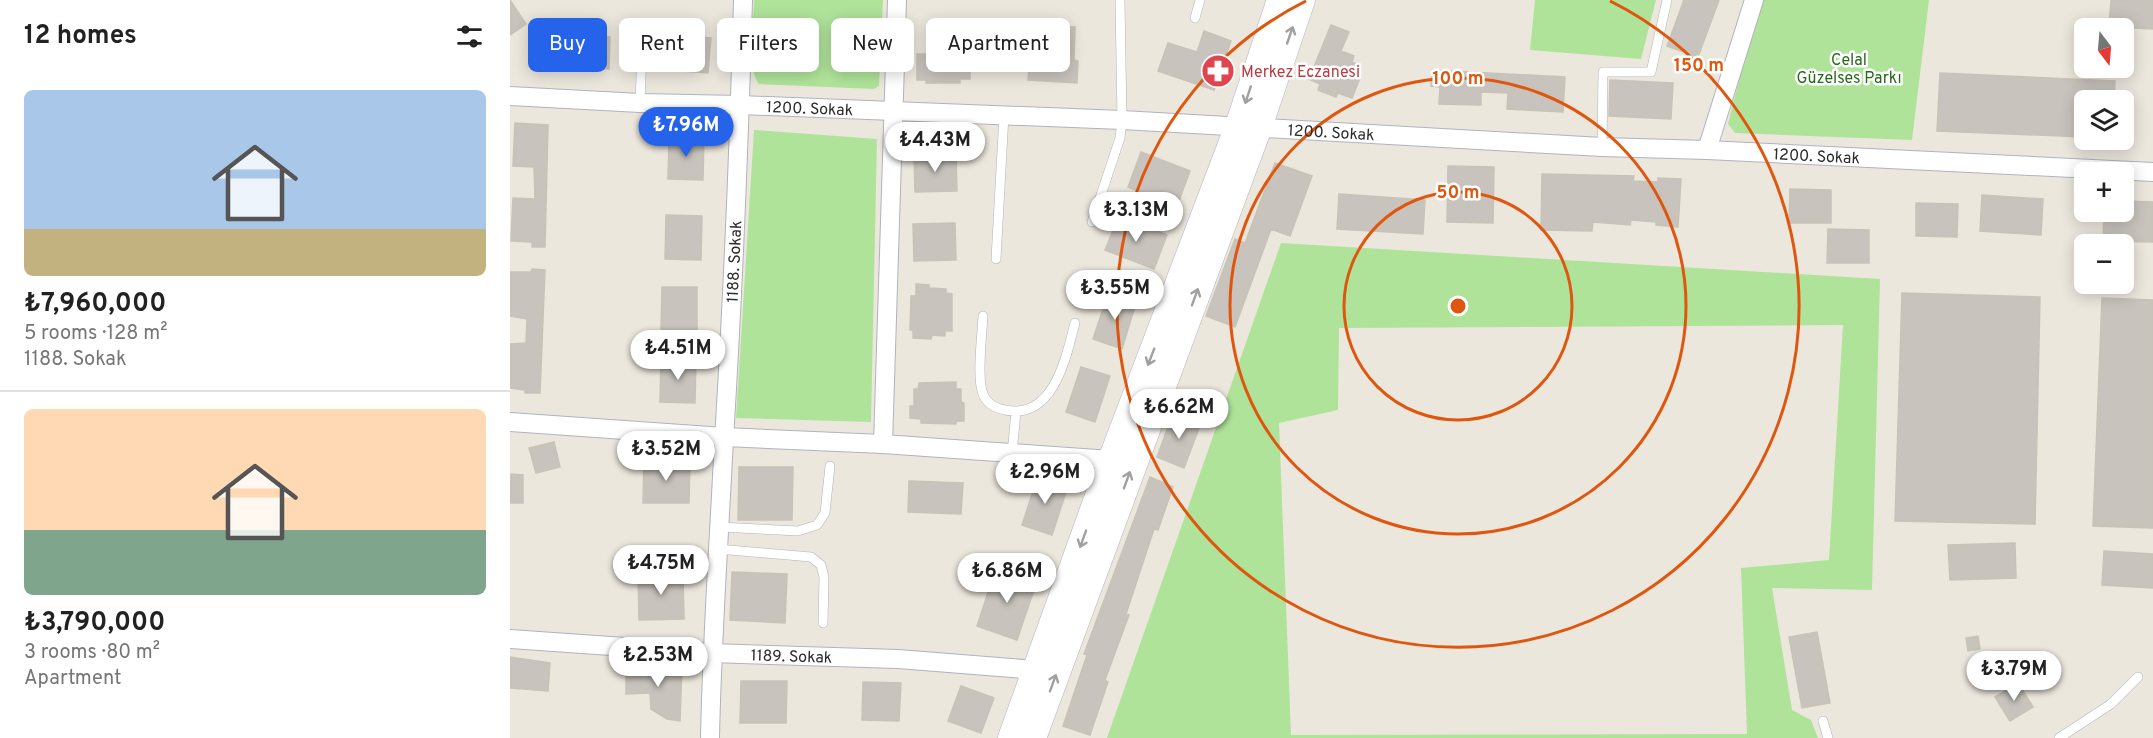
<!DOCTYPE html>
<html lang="en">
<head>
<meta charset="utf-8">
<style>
	:root { --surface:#fff; --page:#f6f6f6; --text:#222; --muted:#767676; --line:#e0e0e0; --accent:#2563eb }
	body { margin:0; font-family:Overpass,sans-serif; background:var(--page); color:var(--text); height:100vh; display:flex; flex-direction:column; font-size:22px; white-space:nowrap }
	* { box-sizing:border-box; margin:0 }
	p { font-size:20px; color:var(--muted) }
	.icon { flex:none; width:33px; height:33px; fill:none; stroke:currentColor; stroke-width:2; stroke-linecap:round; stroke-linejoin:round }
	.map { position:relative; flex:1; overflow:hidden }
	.drawer { display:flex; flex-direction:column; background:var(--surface); width:510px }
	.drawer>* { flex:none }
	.top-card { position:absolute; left:18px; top:18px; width:570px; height:54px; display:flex; gap:12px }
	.needle { width:39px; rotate:164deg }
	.tools { position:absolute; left:1564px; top:18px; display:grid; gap:12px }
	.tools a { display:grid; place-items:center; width:60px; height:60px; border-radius:9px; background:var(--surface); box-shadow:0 3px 15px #0003; font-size:30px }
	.price { position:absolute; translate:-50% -51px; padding:0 14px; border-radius:21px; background:#fff; color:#222; font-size:20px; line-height:39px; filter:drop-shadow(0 2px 3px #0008) }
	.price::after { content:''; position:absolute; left:50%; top:36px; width:18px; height:14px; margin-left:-9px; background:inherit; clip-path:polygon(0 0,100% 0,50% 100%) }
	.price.on { background:var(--accent); color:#fff }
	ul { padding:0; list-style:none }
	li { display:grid; align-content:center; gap:12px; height:318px; padding:0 24px }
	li+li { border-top:2px solid var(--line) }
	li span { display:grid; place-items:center; height:186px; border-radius:9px; color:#555 }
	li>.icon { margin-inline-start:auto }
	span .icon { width:108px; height:108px; fill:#fffc; stroke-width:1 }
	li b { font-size:26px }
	h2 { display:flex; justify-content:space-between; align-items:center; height:72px; padding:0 24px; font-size:26px }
	.chip { padding:0 21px; border-radius:9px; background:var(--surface); box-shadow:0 3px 15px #0003; font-size:21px; line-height:54px }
	.chip.on { background:var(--accent); color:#fff }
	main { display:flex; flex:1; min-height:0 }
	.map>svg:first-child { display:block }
</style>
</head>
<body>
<main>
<section class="drawer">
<h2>12 homes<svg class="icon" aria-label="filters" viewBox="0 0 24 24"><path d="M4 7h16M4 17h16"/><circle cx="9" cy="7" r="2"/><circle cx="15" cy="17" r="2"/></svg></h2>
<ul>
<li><span style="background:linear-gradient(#a9c7e8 75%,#c2b280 0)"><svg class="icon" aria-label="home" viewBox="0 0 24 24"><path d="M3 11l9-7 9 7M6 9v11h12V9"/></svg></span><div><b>₺7,960,000</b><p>5 rooms · 128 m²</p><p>1188. Sokak</p></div></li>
<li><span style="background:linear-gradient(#ffd9b3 65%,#7fa58c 0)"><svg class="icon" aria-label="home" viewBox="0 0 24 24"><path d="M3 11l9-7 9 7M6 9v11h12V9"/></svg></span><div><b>₺3,790,000</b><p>3 rooms · 80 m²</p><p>Apartment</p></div></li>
</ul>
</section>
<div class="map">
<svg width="1643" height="738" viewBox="0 0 1643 738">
	<rect width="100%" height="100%" fill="#ece7dd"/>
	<path fill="#afe39a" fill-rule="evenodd" d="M244,0H373L369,86L364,89L249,84C236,69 244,20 244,0Z
		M1025,0H1146L1131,59L1020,50Z
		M1249,0H1419L1402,140L1225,133L1218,124Z
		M244,130L367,139L361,422L226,418Z
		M771,243L1370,279L1362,590L1262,588L1282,710L1301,720L1308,738H597ZM1333,325L1319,560L1231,568L1237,734L781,735L769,423L828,410L829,328Z"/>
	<path fill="#c8c3bc" stroke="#c8c3b6" stroke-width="1.5" d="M0,0L16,24L0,35Z
		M1174,0H1209L1188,57L1157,46Z
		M1601,0H1643V29L1599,27Z
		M522,25L565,27L564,60L568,61L567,83L518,80Z
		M821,25L839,32L831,51L844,56L842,62L850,65L845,76L850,78L842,98L828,93L826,97L808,90L810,84L799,79Z
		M60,27L87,28L86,36L100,37L99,69L47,67L48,34H60Z
		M158,29L185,30L188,37L201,38L198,73L146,69L148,36L158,37Z
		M694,31L721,41L704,90L648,71L658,43L687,52Z
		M407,54H460V79H450V83H416V80H407Z
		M922,70L1055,77L1053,112L997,109L998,93L971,92V105L929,104L930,87L921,86Z
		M1430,73L1605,81L1604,100H1575V137L1427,131Z
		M1100,80L1163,83L1161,119L1099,116Z
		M5,123L38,125L35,247H22V242L1,241L3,198L25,199L24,167L3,166Z
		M159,136H194L193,180L158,179Z
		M631,152L680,171L667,206L618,187Z
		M446,154L447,191L405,192L404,155Z
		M765,163L802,176L780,236L761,229L725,327L696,316L725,239L735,243Z
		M938,166L984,167L983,223L937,222Z
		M1032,174L1124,176L1123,181L1148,182V178L1171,179L1168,227L1146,225V222L1121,220L1120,225L1083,222L1082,231L1031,230Z
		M1280,189L1321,190V223H1279Z
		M829,194L915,200L913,234L827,229Z
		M1472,195L1533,199L1531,235L1470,231Z
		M1614,201L1643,202V242L1593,241L1594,212H1614Z
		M1406,203L1448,204L1447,237L1406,236Z
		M156,215L192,216L191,260L155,259Z
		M609,216L657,235L644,269L595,250Z
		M445,223L446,260L404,261L403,224Z
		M1318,229L1359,230V263H1317Z
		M22,269L35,270L30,393H15V390L0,388V344L16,343L17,319L0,316V272H21Z
		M406,284L419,285V288L436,289V293L442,294V331H435V336L422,335L421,339L403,338V330H400L401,296H406Z
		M152,287H187V331L151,330Z
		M1392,293L1530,297L1525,524L1385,521Z
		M598,294L626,303L612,349L583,339Z
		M1592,298L1643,300V528L1583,526Z
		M151,358L186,359L185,403L150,402Z
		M571,367L600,376L585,422L556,412Z
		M446,382V389H451V402L454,403V421H446V424L411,423V419L400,418V406H404V389H408L409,383Z
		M663,413L691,423L674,468L647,457Z
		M44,442L50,467L26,473L19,448Z
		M134,460L180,461L179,503H133Z
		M229,467H283L282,520H228Z
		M0,474L13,475V503H0Z
		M528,476L558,486L542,535L512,525Z
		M640,477L663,487L648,530L644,529L616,614L619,615L595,680L598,682L580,735L553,726L577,655L574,654Z
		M399,481L453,483L451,514L398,512Z
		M1505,543L1506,578L1440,580L1438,545Z
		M1594,551L1643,554V588L1592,585Z
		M486,568L527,581L507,640L467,626Z
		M222,572L277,574L275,623L220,620Z
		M173,573L174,619L129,620L128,574Z
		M1307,632L1320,703L1292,708L1279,637Z
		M1468,636L1470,649L1458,651L1456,638Z
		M0,657L40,663L38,691L0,688Z
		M116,665L172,667L170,721L157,719L141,709L140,693L116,694Z
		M231,681H277L276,723H230Z
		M353,682L391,683L389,721L352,720Z
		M1508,683L1523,707L1500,721L1485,697Z
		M451,686L484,698L471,733L438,721Z"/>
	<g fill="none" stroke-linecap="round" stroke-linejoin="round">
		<defs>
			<path id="lane" d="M685,18L690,0
				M130,103L133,23
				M1092,147L1093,72H1141L1157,0
				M582,222L610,138L612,120L610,0
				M486,259L494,115
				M473,316C472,336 467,373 472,391C475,402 484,408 495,410C544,420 556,357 565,323
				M502,453L506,412
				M209,527L288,531L307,525L315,513L320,466
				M208,549L301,557L311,565L314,577L313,623
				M1313,721L1318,738
				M1549,738L1601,704L1628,677"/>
			<g id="street">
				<path id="s1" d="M0,96L130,103L230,105L612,120L1092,147L1197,150L1643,172"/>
				<path d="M1197,150L1244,0"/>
				<path d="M0,422L214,437L373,444L601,460"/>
				<path d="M373,444L387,0"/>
				<path id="s2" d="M0,639L201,653L388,659L526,670"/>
				<path id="s3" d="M200,738C202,638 209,539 214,439C223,293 229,146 233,0"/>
			</g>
			<path id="secondary" d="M501,738L601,460L728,126L770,0
				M523,738L749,127L792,0"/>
		</defs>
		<use href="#lane" stroke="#b1b2be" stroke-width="10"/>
		<use href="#street" stroke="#b1b2be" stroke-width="20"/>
		<use href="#secondary" stroke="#b1b2be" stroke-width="27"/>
		<use href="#lane" stroke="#fff" stroke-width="9"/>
		<use href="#street" stroke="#fff" stroke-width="18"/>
		<use href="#secondary" stroke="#fff" stroke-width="26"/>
	</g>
	<defs><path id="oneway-shaft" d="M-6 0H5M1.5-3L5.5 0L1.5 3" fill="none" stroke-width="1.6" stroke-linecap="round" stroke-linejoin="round" transform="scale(1.5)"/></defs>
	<g stroke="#a0a0a0">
		<use href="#oneway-shaft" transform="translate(780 35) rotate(-71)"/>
		<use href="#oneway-shaft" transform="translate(738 95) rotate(108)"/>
		<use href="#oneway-shaft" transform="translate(685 297) rotate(-70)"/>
		<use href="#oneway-shaft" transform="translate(641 357) rotate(111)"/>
		<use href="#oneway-shaft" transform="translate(617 480) rotate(-70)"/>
		<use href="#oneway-shaft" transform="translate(573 539) rotate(110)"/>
		<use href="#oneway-shaft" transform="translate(543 683) rotate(-70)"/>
	</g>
	<g fill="none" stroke="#df570e" stroke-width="3">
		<circle cx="948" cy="306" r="114"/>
		<circle cx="948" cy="306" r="228"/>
		<path d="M1100 1A341 341 0 1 1 796 1"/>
	</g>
	<defs>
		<symbol id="pharmacy-disc" viewBox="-11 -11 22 22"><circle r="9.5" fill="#e0444e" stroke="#fff"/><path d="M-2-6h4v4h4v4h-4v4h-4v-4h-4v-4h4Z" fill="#fff"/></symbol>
	</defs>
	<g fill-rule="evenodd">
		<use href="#pharmacy-disc" x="689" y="52" width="38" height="38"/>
	</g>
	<g text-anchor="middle" stroke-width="5" stroke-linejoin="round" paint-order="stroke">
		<g font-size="16" fill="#27681b" stroke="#fff">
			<text x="1339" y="65">Celal<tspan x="1339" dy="18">Güzelses Parkı</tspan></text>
		</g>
		<g font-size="16" fill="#be3a42" stroke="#fff" text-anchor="start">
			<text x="731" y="77">Merkez Eczanesi</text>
		</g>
		<g font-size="16" fill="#2b2b2b" stroke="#fff">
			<text dy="6" stroke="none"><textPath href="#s1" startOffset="300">1200. Sokak</textPath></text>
			<text dy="6" stroke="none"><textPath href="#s1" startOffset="822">1200. Sokak</textPath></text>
			<text dy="6" stroke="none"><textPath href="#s1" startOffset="1308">1200. Sokak</textPath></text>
			<text dy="6" stroke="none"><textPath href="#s3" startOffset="477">1188. Sokak</textPath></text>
			<text dy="6" stroke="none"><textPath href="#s2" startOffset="282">1189. Sokak</textPath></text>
		</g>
	</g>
	<circle cx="948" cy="306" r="9" fill="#df570e" stroke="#fff" stroke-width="3"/>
	<g font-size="18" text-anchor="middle" font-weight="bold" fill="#df570e" stroke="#fff" stroke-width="5" stroke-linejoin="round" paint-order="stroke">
		<text x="1189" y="71">150 m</text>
		<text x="948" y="84">100 m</text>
		<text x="948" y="198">50 m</text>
	</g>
</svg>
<div class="tools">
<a><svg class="needle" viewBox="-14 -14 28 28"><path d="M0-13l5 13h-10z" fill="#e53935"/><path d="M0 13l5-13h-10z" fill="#767676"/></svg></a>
<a><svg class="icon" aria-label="layers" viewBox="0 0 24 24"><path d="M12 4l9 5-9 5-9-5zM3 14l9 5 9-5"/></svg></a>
<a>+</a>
<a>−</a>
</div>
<b class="price on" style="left:176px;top:158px">₺7.96M</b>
<b class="price" style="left:425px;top:173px">₺4.43M</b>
<b class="price" style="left:626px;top:243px">₺3.13M</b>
<b class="price" style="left:605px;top:321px">₺3.55M</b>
<b class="price" style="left:168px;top:381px">₺4.51M</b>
<b class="price" style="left:669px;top:440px">₺6.62M</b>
<b class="price" style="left:156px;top:482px">₺3.52M</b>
<b class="price" style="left:535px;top:505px">₺2.96M</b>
<b class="price" style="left:151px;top:596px">₺4.75M</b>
<b class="price" style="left:497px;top:604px">₺6.86M</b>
<b class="price" style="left:148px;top:688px">₺2.53M</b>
<b class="price" style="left:1504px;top:702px">₺3.79M</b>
<div class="top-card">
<a class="chip on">Buy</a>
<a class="chip">Rent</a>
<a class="chip">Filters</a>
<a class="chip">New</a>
<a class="chip">Apartment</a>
</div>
</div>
</main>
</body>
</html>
